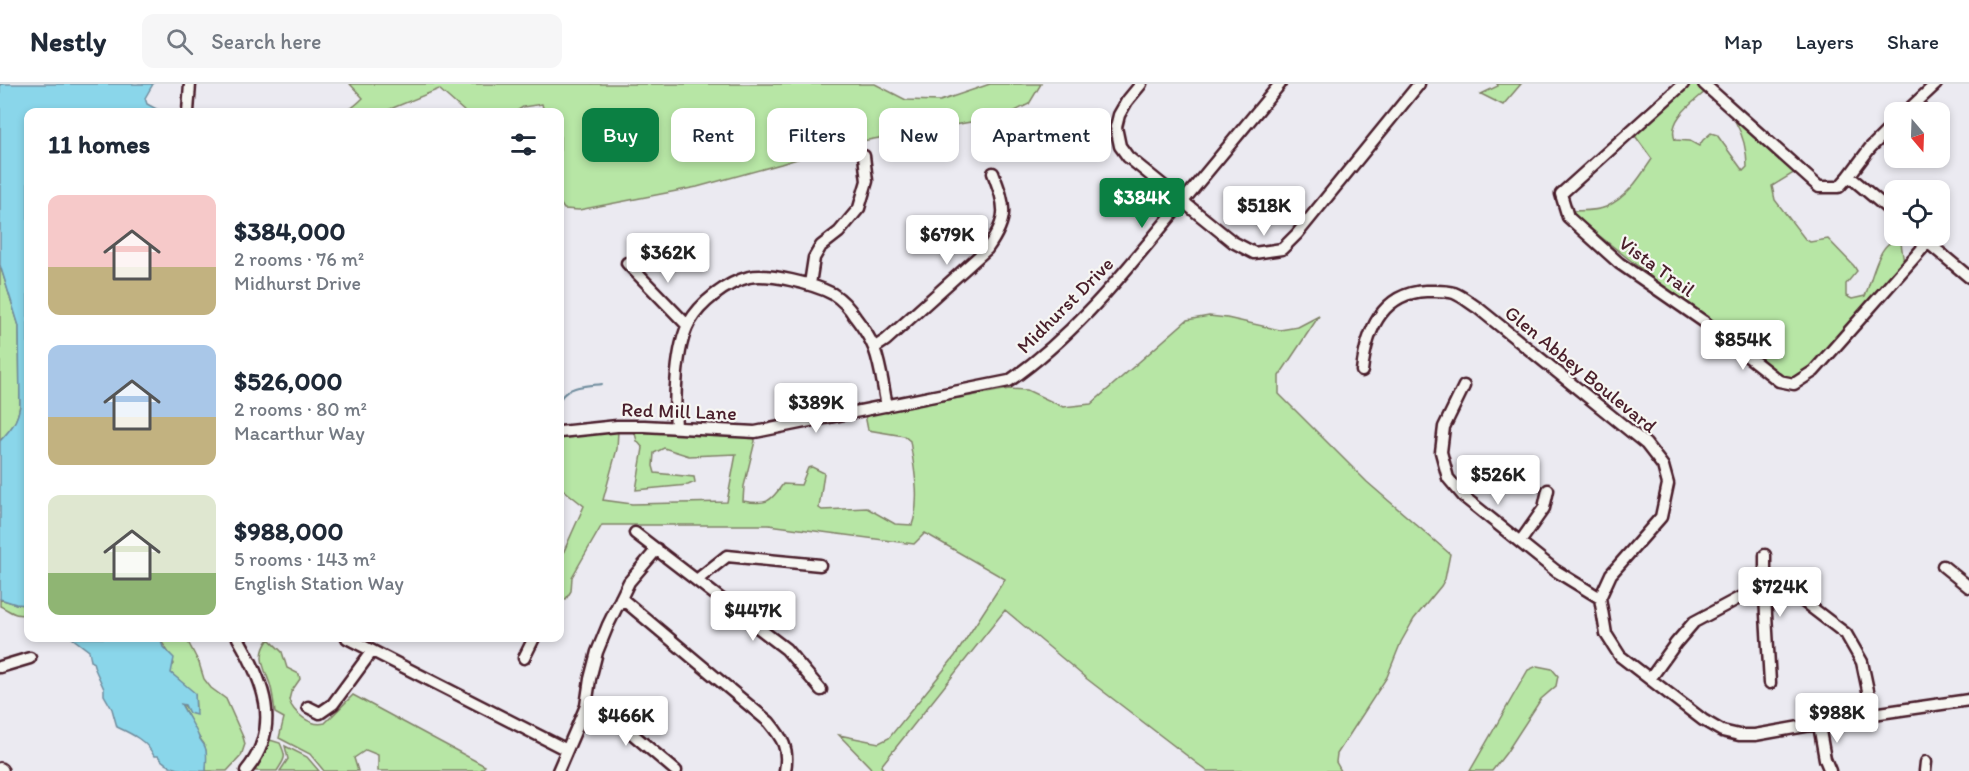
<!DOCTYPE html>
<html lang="en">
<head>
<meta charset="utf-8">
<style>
	:root { --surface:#fff; --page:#f6f6f7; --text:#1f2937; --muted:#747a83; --line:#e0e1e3; --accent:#0b8043 }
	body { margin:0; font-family:Itim,sans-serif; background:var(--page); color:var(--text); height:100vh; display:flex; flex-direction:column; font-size:22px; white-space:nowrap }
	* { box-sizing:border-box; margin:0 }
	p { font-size:20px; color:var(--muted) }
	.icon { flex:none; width:33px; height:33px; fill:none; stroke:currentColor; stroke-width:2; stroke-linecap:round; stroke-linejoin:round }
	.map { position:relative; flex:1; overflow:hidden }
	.drawer { position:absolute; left:24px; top:24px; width:540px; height:534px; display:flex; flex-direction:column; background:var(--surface); border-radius:12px; box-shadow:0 3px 9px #0003 }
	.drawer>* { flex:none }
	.guide { position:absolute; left:582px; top:24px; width:570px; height:54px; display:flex; gap:12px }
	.needle { width:39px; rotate:161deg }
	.tools { position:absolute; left:1884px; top:18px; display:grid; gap:12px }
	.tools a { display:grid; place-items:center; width:66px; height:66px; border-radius:12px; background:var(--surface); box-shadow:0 3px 9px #0003; font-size:30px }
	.price { position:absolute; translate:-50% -51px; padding:0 14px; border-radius:6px; background:#fff; color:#222; font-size:20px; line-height:39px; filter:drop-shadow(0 2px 3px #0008) }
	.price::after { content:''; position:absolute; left:50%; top:36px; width:18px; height:14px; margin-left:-9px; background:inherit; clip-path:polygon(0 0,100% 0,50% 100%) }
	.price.selected { background:var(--accent); color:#fff }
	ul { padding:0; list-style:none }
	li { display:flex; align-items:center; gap:18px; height:150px; padding:0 24px }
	li span { display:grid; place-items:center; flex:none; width:168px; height:120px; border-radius:12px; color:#555 }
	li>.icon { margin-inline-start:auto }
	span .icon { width:72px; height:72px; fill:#fffc; stroke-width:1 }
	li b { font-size:26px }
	h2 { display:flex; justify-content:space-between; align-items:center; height:72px; padding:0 24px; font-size:26px }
	.pill { padding:0 21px; border-radius:12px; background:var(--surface); box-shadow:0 3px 9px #0003; font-size:21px; line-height:54px }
	.pill.selected { background:var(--accent); color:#fff }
	header { display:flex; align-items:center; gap:36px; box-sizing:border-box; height:84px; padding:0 30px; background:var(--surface); border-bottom:2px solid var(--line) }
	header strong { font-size:28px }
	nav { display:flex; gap:33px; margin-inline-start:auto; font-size:21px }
	.search { width:420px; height:54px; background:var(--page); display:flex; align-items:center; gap:15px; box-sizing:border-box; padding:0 21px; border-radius:12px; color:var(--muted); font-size:22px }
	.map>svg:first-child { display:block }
</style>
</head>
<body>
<header>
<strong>Nestly</strong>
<div class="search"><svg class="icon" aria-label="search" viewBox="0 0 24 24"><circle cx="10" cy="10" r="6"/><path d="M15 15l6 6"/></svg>Search here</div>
<nav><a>Map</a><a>Layers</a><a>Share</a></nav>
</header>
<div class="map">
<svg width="1969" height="687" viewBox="0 0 1969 687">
	<rect width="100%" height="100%" fill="#ebeaf1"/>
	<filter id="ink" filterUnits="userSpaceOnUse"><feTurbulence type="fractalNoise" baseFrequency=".0167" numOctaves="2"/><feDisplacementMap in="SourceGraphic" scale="12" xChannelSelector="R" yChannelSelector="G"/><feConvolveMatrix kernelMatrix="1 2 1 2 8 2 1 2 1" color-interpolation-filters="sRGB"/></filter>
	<g filter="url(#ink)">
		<path fill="#b7e6a5" stroke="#808268" stroke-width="1.5" d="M350,0H875L906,16L940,17L990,0H1041L1029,20L1005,32L845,60L781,80L697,103L579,126L564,125L560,119V28H544L542,20L523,23L515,28H465L439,5L383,28H333C348,28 353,24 363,14Z
			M1497,0H1521L1503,21L1481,10L1498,2Z
			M1688,0H1700L1707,6C1694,18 1667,35 1675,56L1690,57L1699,62L1703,56L1711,49L1717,51L1743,87L1747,83C1747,67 1743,51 1735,37L1736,33L1797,87L1772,102L1775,116L1805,155L1810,158L1828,155L1854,182L1857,187L1846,200V212L1852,215L1865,212C1870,200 1877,170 1887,161C1890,158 1896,158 1901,159L1904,179L1818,279L1797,295L1781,293L1711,240L1568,127C1580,126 1595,128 1606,123C1628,113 1640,93 1652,75L1633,49Z
			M0,181L19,242L20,321C18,337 11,346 0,357Z
			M1209,232L1227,234L1280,246L1298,243L1319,232L1279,292V310L1367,398L1450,470L1445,495L1441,502L1414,535L1401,558L1387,593L1337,670L1336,678L1341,687H1207L1087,595L1005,526L881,682L885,687H872L870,683L839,651L879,659L889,654L955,572L1005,495L925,449L914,460L769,441H602L572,493L571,507L566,515H560V476L584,422L560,403V352L618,347L617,365L603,416L632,420L727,418L736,370L689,372L664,364L654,369L653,382L655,389L694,393L695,398L688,401L636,406L643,364L637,357L634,346L754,351L755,357L744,402L743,417C766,421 770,419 783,400L801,401L808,384L812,383L824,389L819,424L822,426L867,424L895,440L912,441C921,416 914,383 910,357L904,352L868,346L865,331L1009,305L1027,306L1063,323L1091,320L1187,236Z
			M0,515L16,520L28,521V529C16,534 11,527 0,522Z
			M160,554H186L199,579L204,595L211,604L226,615L243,653L245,660L241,672L227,687H206V667L204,660L198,652L178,613L190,629L196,625L195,610L171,589L170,585L174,580C171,569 164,564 160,554Z
			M269,555L282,568L287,584L299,590L300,595L291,608L289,616C293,629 311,643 325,639L353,611L485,682L480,687H378V671L366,666L354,674L358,687H324L310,670L279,654L284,634L275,629C274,620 273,610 270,600C264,583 256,572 269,555Z
			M1537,582L1552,585L1558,592L1556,602L1541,615L1506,669L1492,687H1470L1528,586Z
			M270,656L280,659C287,674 285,674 277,687H255Z
			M285,662L307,673L319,687H280L288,675Z"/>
		<path fill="#8ad6ea" stroke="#708d9e" stroke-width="1.5" d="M0,0H153L145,14L147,20L162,28H28V521L16,520L0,515V357C11,345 18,337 20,321L19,242L0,181Z
			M72,554H160L163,563L174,574L171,589L195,609L196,631L189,629L185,621L181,620C186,630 193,639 198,651C199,656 204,659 205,663C208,670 206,679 206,687C188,687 168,687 158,672H154C147,657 132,650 117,643L112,625L104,611V605L95,585L93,578L91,577L89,567Z"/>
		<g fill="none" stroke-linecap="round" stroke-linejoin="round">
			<path stroke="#708d9e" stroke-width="2" d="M560,315C569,301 587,302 602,300"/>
			<defs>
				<path id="minor" d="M1141,0L1127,17L1119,31L1116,43L1120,62L1128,73L1233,158L1254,169L1282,165L1297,150L1419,0
					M1683,0L1561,110L1568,133L1619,179L1703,237L1779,297L1794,300L1814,287L1928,158
					M1704,0L1819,103H1839L1849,92L1894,130
					M188,28L190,0
					M1906,28L1936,0
					M1849,92L1870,64L1894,40
					M1920,152L1969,193
					M627,179L687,241
					M810,200L814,174L821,162L839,148L859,124L867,97L864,72
					M874,264L886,256L987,165C1009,134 1006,123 993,89
					M1362,287C1366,249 1381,209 1426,207C1435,207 1445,206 1454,209C1462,212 1470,219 1478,224L1646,360L1663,382L1668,400L1661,433L1611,490L1600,514L1606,550L1620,572L1703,636L1722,647L1739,651H1755L1873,630L1969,616
					M1464,302L1444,343L1441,368L1448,394L1464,413L1556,487L1600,514
					M676,343C674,315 676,263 689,239C700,219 726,199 749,193C770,189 814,200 833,210C841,215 850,225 855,233C862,242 870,254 874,264C881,282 883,303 887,322
					M560,348L617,342H644L755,348L1009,297C1068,256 1115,200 1160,145C1200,97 1240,48 1280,0
					M635,449L786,565L821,606
					M1520,458L1544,424L1548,406
					M1765,471V513L1770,599
					M1943,482L1969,503
					M698,495L727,472L820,481
					M621,514L769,638C783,655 789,664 785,687
					M238,554C263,597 283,642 246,687
					M347,554L567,666
					M524,574L534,554
					M0,583L30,574
					M1650,595L1676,559L1694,538L1739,514L1782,510L1803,517L1846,550L1862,578L1873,630
					M586,622L609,630L676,687
					M308,623L320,629L333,620L372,567
					M1819,641L1825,675L1830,687
					M558,687L586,622L590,595L597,568L608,541L629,498L657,465
					M1925,687L1926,678"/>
				<path id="major" d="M0,686L1,687"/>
			</defs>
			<use href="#minor" stroke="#4a1f2b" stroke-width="15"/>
			<use href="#major" stroke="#4a1f2b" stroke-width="18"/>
			<use href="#minor" stroke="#f6f6f2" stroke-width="10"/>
			<use href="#major" stroke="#f6f6f2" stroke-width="14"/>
		</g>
	</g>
	<g text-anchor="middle" stroke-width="4.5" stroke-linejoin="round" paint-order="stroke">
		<g font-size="20" fill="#4a1f2b" stroke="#f6f6f2">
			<text transform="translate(1657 182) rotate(36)" y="7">Vista Trail</text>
			<text transform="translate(1065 221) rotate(-45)" y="7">Midhurst Drive</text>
			<text transform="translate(1581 285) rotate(39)" y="7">Glen Abbey Boulevard</text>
			<text transform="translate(679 327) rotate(2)" y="7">Red Mill Lane</text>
		</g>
	</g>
</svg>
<div class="tools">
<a><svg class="needle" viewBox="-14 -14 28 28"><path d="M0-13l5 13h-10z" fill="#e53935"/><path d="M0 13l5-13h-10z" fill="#747a83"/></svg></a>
<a><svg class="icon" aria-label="locate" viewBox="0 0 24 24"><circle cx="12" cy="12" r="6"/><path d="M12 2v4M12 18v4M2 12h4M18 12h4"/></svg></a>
</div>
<b class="price selected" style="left:1142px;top:145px">$384K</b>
<b class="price" style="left:1264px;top:153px">$518K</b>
<b class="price" style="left:947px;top:182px">$679K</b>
<b class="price" style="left:668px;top:200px">$362K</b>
<b class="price" style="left:1743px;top:287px">$854K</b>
<b class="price" style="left:816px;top:350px">$389K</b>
<b class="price" style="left:1498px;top:422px">$526K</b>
<b class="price" style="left:1780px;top:534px">$724K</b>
<b class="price" style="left:753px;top:558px">$447K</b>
<b class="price" style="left:1837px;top:660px">$988K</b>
<b class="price" style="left:626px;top:663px">$466K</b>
<div class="guide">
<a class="pill selected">Buy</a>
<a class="pill">Rent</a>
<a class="pill">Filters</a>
<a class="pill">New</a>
<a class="pill">Apartment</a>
</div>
<section class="drawer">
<h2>11 homes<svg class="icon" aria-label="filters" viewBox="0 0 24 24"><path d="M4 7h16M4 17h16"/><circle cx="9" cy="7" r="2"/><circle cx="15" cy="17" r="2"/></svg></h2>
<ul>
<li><span style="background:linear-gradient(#f6c9c9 60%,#c2b280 0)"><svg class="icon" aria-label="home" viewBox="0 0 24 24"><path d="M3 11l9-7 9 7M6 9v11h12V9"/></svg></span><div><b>$384,000</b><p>2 rooms · 76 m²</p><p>Midhurst Drive</p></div></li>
<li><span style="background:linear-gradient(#a9c7e8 60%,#c2b280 0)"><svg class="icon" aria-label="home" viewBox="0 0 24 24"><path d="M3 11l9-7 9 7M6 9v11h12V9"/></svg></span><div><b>$526,000</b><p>2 rooms · 80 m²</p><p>Macarthur Way</p></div></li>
<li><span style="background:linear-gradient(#dfe7d0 65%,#8fb573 0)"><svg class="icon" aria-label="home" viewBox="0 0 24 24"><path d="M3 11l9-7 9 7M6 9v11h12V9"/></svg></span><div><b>$988,000</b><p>5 rooms · 143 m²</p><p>English Station Way</p></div></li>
</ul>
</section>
</div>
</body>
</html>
